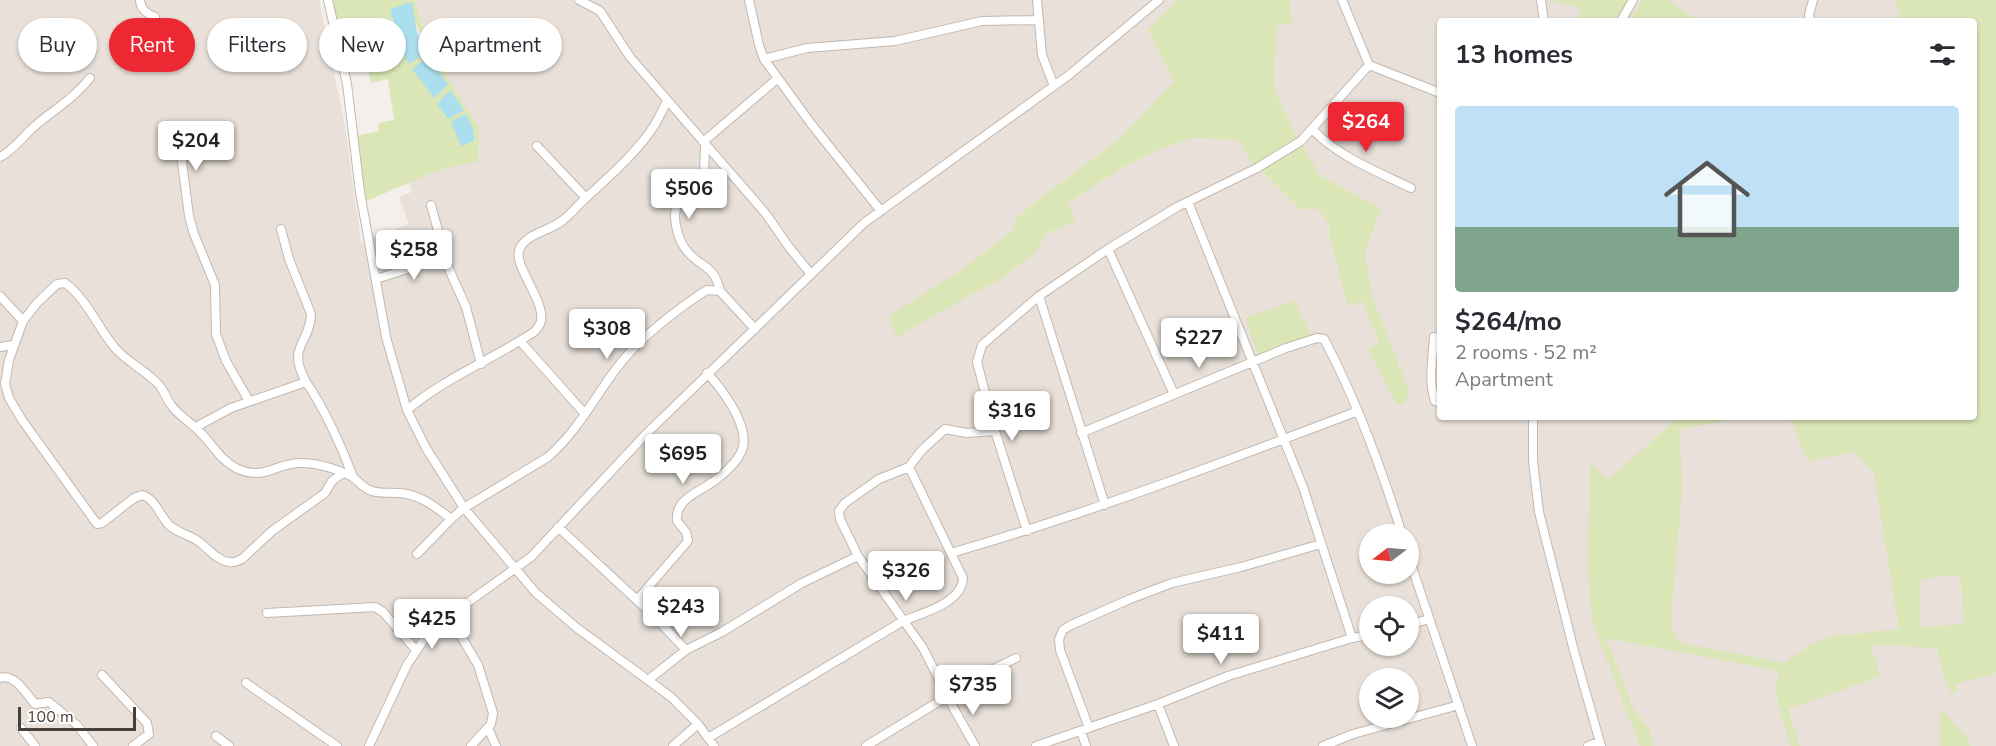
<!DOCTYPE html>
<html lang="en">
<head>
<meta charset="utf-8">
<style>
	:root { --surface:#fff; --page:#f2f2f3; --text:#2b2b33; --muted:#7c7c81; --line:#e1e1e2; --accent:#ed2833 }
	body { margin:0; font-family:"Nunito Sans",sans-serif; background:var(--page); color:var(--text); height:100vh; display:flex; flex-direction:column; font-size:22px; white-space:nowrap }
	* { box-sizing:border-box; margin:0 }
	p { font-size:20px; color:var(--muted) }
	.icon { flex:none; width:33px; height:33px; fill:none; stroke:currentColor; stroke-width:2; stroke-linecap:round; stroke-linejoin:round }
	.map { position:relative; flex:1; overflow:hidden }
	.sheet { position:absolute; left:1437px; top:18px; width:540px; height:402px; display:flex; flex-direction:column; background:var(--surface); border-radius:6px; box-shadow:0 2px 4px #0004 }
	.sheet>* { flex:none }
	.guide { position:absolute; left:18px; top:18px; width:570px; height:54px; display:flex; gap:12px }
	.needle { width:39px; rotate:254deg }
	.buttons { position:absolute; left:1359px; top:524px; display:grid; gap:12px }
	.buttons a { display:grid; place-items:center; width:60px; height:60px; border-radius:50%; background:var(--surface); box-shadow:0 2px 4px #0004; font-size:30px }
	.scale { position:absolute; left:18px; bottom:15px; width:118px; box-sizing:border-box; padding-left:6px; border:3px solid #483f39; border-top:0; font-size:16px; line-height:21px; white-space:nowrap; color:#483f39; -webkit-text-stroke:4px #fff; paint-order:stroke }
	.price { position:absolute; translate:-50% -51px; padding:0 14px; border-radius:6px; background:#fff; color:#222; font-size:20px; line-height:39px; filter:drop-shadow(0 2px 3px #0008) }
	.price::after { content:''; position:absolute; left:50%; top:36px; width:18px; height:14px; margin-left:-9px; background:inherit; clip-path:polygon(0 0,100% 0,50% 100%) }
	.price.current { background:var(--accent); color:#fff }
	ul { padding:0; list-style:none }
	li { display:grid; align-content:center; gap:12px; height:318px; padding:0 18px }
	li+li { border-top:2px solid var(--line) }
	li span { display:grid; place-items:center; height:186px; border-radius:6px; color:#555 }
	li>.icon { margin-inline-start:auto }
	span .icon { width:108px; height:108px; fill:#fffc; stroke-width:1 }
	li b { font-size:26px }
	h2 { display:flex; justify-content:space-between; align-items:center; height:72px; padding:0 18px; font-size:26px }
	.chip { padding:0 21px; border-radius:27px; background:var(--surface); box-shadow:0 2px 4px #0004; font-size:21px; line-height:54px }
	.chip.current { background:var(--accent); color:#fff }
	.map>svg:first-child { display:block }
</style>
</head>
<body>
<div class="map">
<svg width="1996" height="746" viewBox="0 0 1996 746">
	<rect width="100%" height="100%" fill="#f4efea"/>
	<path fill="#e8e0d9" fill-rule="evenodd" d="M0,0H319L345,126L361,243L409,224L399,197L412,192L409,182L439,170L478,160L447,77L423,29L415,0H1177L1148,30L1174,82L1120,138L1039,199L1014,220L1015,228L962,270L965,298L1003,278L1035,253L1048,233L1075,221L1067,203L1122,168L1163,148L1194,138L1238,140L1252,164L1266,175L1300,209L1319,208L1330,227L1328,232L1348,306L1362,301L1379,344L1368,350L1410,393L1372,298L1365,253L1381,209L1320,175L1293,130L1274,88L1277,26L1293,22L1289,0H1996V746H0ZM1440,21H1974V417H1440ZM1370,534H1408V573H1370ZM1370,606H1408V645H1370ZM1370,678H1408V717H1370Z"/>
	<path fill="#dae6b6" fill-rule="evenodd" d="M332,0H415L423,29L447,77L479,129L478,161L439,170L364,202L356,136L379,131L378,123L394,120L388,79L371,83L360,34L341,40ZM391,18L415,20L426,53H402Z
		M1177,0H1289L1293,23L1277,26L1274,88L1293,130L1320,175L1381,209L1365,252L1372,297L1410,393L1404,403L1397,404L1368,350L1379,343L1362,301L1348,307L1328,232L1330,227L1319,209H1300L1266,175L1252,164L1238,140L1194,138L1163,148L1122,168L1068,203L1075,221L1048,233L1035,253L1003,278L965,298L897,337L888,316L962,270L1015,228L1014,220L1039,199L1120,138L1174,82L1148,30Z
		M1546,0H1631L1619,21H1578L1581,8Z
		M1643,0H1667L1700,21H1629Z
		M1896,0H1996V672L1987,676L1955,684L1957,692L1952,694L1944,679L1937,649L1888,644L1870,646L1881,676L1788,709L1800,746H1791C1784,723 1770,694 1780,671L1606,638L1633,708L1650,731L1653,746H1640L1592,621L1588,566L1590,463L1608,480L1679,417H1746L1680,429L1682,491L1672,606V629L1680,643L1785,663L1810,645L1828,637L1899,629L1874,473L1855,452L1808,461L1790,417H1974V21H1901ZM1946,575L1960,577L1965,624L1921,627L1919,581Z
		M1295,301L1311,336L1259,358L1245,318Z
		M1940,708L1966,737L1971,746H1940Z"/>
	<path fill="#abdfed" d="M412,2L417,32L426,53L409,64L402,53L390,9Z
		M429,56L448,85L434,98L412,69Z
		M450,90L464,110L448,119L437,104Z
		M463,115H466C471,124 475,131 474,141L461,146L451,122Z"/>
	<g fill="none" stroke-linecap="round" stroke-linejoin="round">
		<defs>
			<path id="minor" d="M140,0C141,10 146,13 155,17
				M328,0L347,84L360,192L386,337L407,410L426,448L464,508L536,593L577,628L671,697L698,724L714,746
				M579,0L600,11L630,57L766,214L789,247L810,273
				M749,0L759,45L764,59L812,125L881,211
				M1037,0L1042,55L1054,86
				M1342,0L1369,65L1440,93
				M1541,0L1544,21
				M1621,21L1633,0
				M1810,21L1809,15L1813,0
				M764,59L807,48L895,41L982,21L1039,20
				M170,129L179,139L189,216L194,234L215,285L216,334L226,361L249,401
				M1312,129C1339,157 1376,171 1411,188
				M703,142L777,79
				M705,145L704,175C697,185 685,192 678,203C671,216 678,242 688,252C702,269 714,264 720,291
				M537,146L586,198
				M0,157C14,150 24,135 36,125C56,108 73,99 90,78
				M1188,202L1303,487L1352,638
				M431,205L448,267L466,307L481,364
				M281,229L289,259L311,314C310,345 286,345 306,382
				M1108,249L1174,394
				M376,279L445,257
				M0,296L23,321
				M1039,296L1105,505
				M1434,337C1433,357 1428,381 1435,401L1440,403
				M520,341L585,414
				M0,347L13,345
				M407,410C445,378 493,359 534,332C537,329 540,325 541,321C545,299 511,264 520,248C528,233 549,231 562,221C571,214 579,204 588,196C611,175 637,152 654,126C659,118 663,109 667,101
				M1533,417V461L1539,512L1574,651L1601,746
				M196,427L231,408L306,382C324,408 342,447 353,477
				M1081,433L1286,348L1317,338L1324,339C1357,401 1381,467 1402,534
				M343,473L332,481L325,493L272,531L242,559C238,561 233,563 229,562C216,560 208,548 198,541C189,535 178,533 169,525C159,515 156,499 142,495L134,498L102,523L97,524L22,420L9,398L5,384L9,360L23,321L37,303L57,284L65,283C87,299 98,328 115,348C128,363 147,371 160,386C164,392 167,399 171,405C179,416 189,421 198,430C211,442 220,460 236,468C265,482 276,462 302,463C318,463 341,470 354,478C360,483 364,489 372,491C380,494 390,492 399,493C419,494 436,507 451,519L464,508L548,457C579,430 594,397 619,365C640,338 670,315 699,295L707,290L720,291L755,329
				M558,527L653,615L686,650
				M1027,531L995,431L977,362L982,345L1039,296L1108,249L1177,207L1257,168L1301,141L1369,65
				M951,553C1090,513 1224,462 1358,411
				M417,554L451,519
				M1408,555L1472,746
				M637,600L688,541L686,532L677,521C675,503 691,495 705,487C718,479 739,463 743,447C748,423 722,389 707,373
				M267,613L375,607L383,612L416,650
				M449,616L478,665L493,713L491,724L471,746
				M1408,625L1429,619
				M102,675L147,723L149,734L133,746
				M0,678C15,673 26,694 35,704L49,702L77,725L93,746
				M648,680L686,650L722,632L802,583L858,556
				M246,683L337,746
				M1158,704L1174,746
				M21,728L35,746
				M488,728L496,746
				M1089,728L1060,650L1059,639L1063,630L1069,626L1130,599L1172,583L1241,567L1321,544
				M1081,731L1086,746
				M216,736L229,746
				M708,738L903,621C923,613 962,603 963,578L909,467
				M369,746L407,665L427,635L442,621L531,557L646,434L864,223L1069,75L1159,0
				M673,746L698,724
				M866,746L989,671L1016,658
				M975,746L954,709L923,648L858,556L840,519L839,511L845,503L879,479L909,467L921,451L945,429L967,433L995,431
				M1036,746L1158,704L1228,676L1352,638L1370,635
				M1323,746L1353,734L1459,705
				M1588,746L1599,742"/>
		</defs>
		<use href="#minor" stroke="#c2b8b0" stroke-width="10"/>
		<use href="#minor" stroke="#fff" stroke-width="8"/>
	</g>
</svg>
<div class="buttons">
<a><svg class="needle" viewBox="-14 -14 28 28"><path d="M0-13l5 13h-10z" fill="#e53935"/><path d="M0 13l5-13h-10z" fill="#7c7c81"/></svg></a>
<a><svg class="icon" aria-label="locate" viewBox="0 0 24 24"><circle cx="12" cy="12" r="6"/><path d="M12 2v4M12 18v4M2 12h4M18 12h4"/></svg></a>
<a><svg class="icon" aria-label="layers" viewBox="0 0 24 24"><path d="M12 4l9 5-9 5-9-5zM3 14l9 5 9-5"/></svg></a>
</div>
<div class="scale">100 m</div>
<b class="price current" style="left:1366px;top:153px">$264</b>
<b class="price" style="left:196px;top:172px">$204</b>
<b class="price" style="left:689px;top:220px">$506</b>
<b class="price" style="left:414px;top:281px">$258</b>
<b class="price" style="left:607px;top:360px">$308</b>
<b class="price" style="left:1199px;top:369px">$227</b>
<b class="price" style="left:1012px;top:442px">$316</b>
<b class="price" style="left:683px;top:485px">$695</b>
<b class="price" style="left:906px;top:602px">$326</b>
<b class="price" style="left:681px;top:638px">$243</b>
<b class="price" style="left:432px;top:650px">$425</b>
<b class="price" style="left:1221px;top:665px">$411</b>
<b class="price" style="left:973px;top:716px">$735</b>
<div class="guide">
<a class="chip">Buy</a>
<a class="chip current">Rent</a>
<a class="chip">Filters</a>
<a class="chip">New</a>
<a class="chip">Apartment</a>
</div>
<section class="sheet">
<h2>13 homes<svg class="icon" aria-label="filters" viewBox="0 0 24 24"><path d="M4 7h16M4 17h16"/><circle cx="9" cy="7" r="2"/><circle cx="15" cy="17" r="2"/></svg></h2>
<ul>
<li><span style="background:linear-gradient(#bfe0f5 65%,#7fa58c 0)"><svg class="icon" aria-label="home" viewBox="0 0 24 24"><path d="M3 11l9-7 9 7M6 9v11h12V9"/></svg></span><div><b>$264/mo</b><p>2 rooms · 52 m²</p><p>Apartment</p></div></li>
</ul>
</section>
</div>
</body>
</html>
